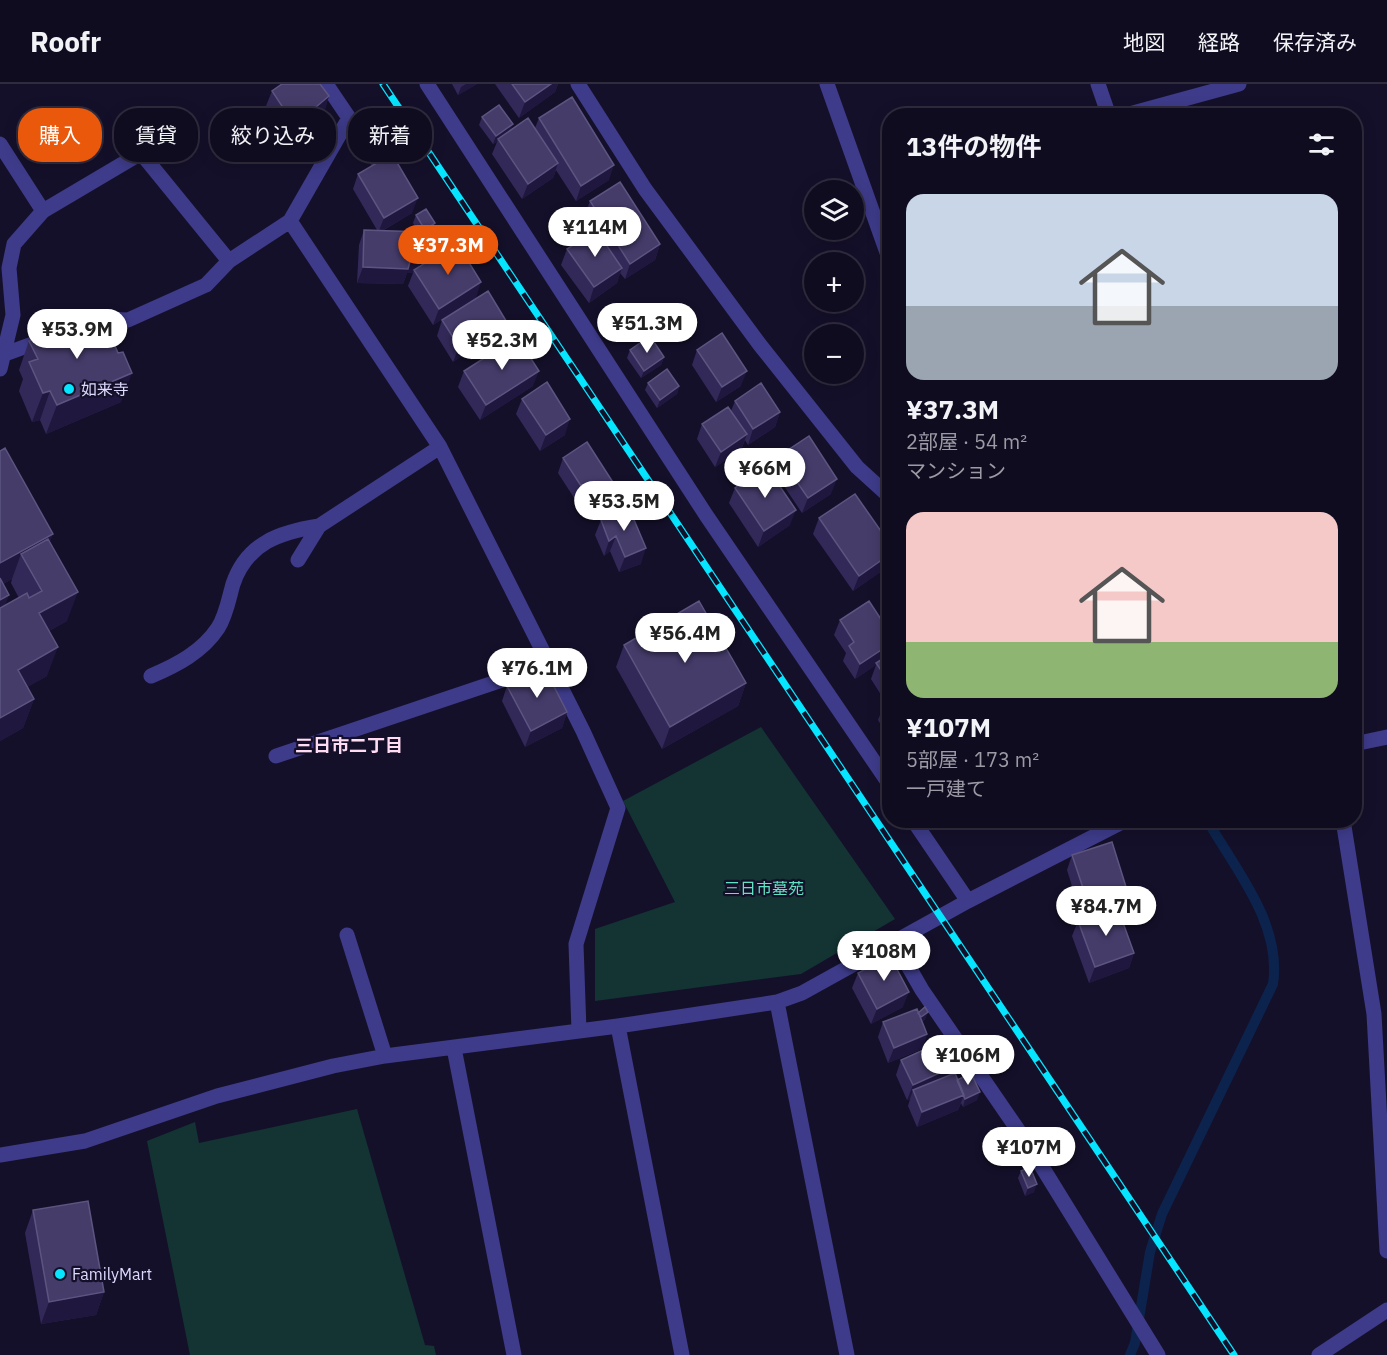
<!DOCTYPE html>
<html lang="ja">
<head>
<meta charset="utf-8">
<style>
	:root { --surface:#100c20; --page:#1e1a2d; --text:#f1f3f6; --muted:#9c9ba5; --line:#302c3e; --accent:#ea580c }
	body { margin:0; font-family:"IBM Plex Sans","Noto Sans JP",sans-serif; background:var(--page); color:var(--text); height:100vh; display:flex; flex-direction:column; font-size:22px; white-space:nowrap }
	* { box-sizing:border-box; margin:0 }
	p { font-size:20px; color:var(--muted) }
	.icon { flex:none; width:33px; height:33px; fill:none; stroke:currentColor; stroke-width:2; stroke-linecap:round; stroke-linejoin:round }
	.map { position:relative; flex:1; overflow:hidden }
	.drawer { position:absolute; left:882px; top:24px; width:480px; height:720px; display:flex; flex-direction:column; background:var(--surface); border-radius:24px; box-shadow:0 3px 15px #0003,0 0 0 2px var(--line) }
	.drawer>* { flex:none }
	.top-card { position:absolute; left:18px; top:24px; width:570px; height:54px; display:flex; gap:12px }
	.controls { position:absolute; left:804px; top:96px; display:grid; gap:12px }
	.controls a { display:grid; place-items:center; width:60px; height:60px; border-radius:50%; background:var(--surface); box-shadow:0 3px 15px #0003,0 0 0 2px var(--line); font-size:30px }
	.price { position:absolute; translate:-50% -51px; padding:0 14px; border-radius:21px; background:#fff; color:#222; font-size:20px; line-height:39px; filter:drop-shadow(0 2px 3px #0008) }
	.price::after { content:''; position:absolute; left:50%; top:36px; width:18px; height:14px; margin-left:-9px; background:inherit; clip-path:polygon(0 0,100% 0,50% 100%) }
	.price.active { background:var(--accent); color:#fff }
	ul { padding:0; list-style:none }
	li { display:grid; align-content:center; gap:12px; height:318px; padding:0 24px }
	li span { display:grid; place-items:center; height:186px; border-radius:18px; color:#555 }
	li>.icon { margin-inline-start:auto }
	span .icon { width:108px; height:108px; fill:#fffc; stroke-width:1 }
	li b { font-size:26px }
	h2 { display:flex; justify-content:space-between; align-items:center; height:72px; padding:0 24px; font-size:26px }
	.chip { padding:0 21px; border-radius:24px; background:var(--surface); box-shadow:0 3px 15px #0003,0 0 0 2px var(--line); font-size:21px; line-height:54px }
	.chip.active { background:var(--accent); color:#fff }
	header { display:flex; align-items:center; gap:36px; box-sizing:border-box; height:84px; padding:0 30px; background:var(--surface); border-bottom:2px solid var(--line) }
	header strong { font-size:28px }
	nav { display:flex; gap:33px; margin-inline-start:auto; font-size:21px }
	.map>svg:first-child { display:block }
</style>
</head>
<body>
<header>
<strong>Roofr</strong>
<nav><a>地図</a><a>経路</a><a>保存済み</a></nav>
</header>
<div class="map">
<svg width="1387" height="1271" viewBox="0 0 1387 1271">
	<rect width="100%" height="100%" fill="#15102a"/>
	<path fill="#133433" d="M761,643L895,835L801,890L595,917V845L675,818L623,717Z
		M357,1025L425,1261L434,1262L436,1271H190L147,1057L195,1038L199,1059Z"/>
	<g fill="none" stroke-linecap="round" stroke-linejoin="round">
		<path stroke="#0c244d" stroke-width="10" d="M1130,1271L1135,1259L1150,1168L1162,1130L1273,900C1282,840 1236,786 1207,736"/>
		<path stroke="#3e3b8a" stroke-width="15" d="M326,0L349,34L290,137L440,363L583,647L618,724L576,860L579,947
			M427,0L706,431L890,701
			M578,0L645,105L760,261L857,383L890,413
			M827,0L890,177
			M1098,0L1109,32
			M1122,32L1239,0
			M0,60L43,127L14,160L9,184L13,231L0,285
			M43,127L141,69L229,177L290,137
			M71,246L102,235L128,236L206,201L229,177
			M5,270L46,255
			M298,476L319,442L440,363
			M151,592C177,581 202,568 218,544C226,532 229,514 233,500C247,459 280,448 319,442
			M1354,660L1387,653
			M276,672L550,580
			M913,736L968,817
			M1343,736L1374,930L1387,1167
			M347,851L385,972
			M895,859L922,906L1031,1065L1158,1271
			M777,918L847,1271
			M618,942L682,1271
			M454,964L514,1271
			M0,1071L85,1057L217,1012L333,982L385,972L618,942L777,918L802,909L968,817L1126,736
			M1319,1271L1387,1226"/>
		<defs>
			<path id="rail" d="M383,0L1234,1271"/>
		</defs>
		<use href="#rail" stroke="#06e5ff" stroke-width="7"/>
		<use href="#rail" stroke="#15102a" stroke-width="4.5" stroke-dasharray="14" stroke-linecap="butt"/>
	</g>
	<path fill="#332958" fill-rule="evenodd" d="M452,0H477L458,11Z
		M495,0H558L555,8L519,34Z
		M272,7L329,12L324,28L321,30L320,48L315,64L301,75L266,22Z
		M482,33L511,46L535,44L539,34L609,96L576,117L556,86L553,94L522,115L492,70L497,58L493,60L479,41Z
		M356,48L387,67L384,75L412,129L382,147L419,148L413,139L416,131L432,147L422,153V173L418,184L476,214L433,241L408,202L413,189H407L403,200L357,199L359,161L364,146H377L353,105L358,90L372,82L353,56Z
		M590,117L660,160L655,176L625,195L620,189L617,199L589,219L561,181L567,165L593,147L584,133Z
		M442,236L508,240L503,255L471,276L467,268L453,278L437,252Z
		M29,257L121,318L46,350L40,336L32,338L19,307L23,295L19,286Z
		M630,266L664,273L661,281L641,294L627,274Z
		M697,266L741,302L716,318L692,281Z
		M464,287L533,302L480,336L458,303Z
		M648,299L679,302L677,310L657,324L645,306Z
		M522,315L565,351L540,367L516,330Z
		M735,317L780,328L775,343L748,361L745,356L741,366L715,383L697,355L702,340L731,327Z
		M0,367L50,458L67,537L49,547L47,592L27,603L34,615L23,644L0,657ZM12,495L11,499L19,514L5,521L3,500Z
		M779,372L831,410L802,429L774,387Z
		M563,374L611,418L587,434L558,389Z
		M735,404L790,441L758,463L729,419Z
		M819,434L889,482L853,507L813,450Z
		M601,436L641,480L619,488L610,467L604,472L595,451Z
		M840,536L890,549V609L883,614L871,595L876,581L855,595L843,577L846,569L834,551Z
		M624,561L746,599L738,622L662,665L616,583Z
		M507,602L567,628L562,644L525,663L502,617Z
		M890,618V656L878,636L884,621Z
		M1072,771L1121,821L1117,823L1134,869L1129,884L1089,899L1072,852L1078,837L1110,825L1082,834L1067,786Z
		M858,889L903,923L871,940L852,904Z
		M928,928L925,935L922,938L927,950L922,965L888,979L878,953L883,938L918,929Z
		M901,976L953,983L949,992L957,996L977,1016L963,1023L961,1019L958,1026L917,1043L908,1022L910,1015L907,1016L896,991Z
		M1021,1087L1034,1108L1025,1112L1018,1094Z
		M33,1126L104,1208L96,1231L41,1240L25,1149Z"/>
	<path fill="#1f173e" d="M466,0H477L458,11L461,3Z
		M551,0H558L555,8L519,34L525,18Z
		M329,12L324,28L310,38L316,23Z
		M325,34L319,49H321L315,64L301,75L307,60L315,43Z
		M513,40L510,48L498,55L497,58L493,60L496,52Z
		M387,67L384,75L373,83L375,75Z
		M558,79L553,94L522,115L528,100Z
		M614,81L609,96L576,117L581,102Z
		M418,114L412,129L378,149L384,134Z
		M435,139L432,147L422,153L425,146Z
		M660,160L655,176L625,195L630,180Z
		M422,173L416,188L414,186L413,189H407L403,200L357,199L363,183Z
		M622,184L617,199L589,219L594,203Z
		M481,198L476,214L433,241L439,225Z
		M508,240L503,255L471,276L476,261Z
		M473,253L467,268L453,278L459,263Z
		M664,273L661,281L641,294L644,287Z
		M539,287L533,302L480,336L486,321Z
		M747,287L741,302L716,318L722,303Z
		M132,289L121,318L46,350L57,321Z
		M679,302L677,310L657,324L660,316Z
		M50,307L40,336L32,338L43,309Z
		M780,328L775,343L748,361L753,345Z
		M570,335L565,351L540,367L546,351Z
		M747,350L741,366L715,383L721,368Z
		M837,395L831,410L802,429L808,414Z
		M616,403L611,418L587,434L592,419Z
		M796,426L790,441L758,463L764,447Z
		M53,450L42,479L21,470L12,495L0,502V479Z
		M616,452L610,467L604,472L609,457Z
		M646,464L641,480L619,488L625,473Z
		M890,470L889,482L853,507L859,492Z
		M78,508L67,537L29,558L39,529Z
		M9,511L0,535V516Z
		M890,560V571L876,579V581L855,595L860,580Z
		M58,563L47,592L7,615L18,586Z
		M889,598H890V609L883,614Z
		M746,599L738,622L662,665L670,643Z
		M34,615L23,644L0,657V634Z
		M567,628L562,644L525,663L531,647Z
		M1127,806L1121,821L1082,834L1088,819Z
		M1134,869L1129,884L1089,899L1095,883Z
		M909,908L903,923L871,940L877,925Z
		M928,928L925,935L918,941L921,933Z
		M927,950L922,965L888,979L894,964Z
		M953,983L947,998L913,1006L910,1015L907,1016L913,1001Z
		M980,1008L977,1016L963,1023L965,1015Z
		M964,1011L958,1026L917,1043L922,1028Z
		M1037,1100L1034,1108L1025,1112L1028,1104Z
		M104,1208L96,1231L41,1240L49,1218Z"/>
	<path fill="#453c6a" stroke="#5d5581" stroke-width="1.5" d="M282,0H320L329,12L316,23L325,34L315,43L321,49L307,60L272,7Z
		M512,0H551L525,18Z
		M572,13L614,81L581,102L539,34Z
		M499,21L513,40L496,52L482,33Z
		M528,34L558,79L528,100L498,55Z
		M367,40L387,67L375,75L356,48Z
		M392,70L418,114L384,134L358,90Z
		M620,98L660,160L630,180L590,117Z
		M426,125L435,139L425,146L416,131Z
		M364,146L423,148L422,173L411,174L408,185L363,183Z
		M596,146L622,184L594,203L567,165Z
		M457,159L481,198L439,225L414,186Z
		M488,207L508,240L476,261L473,253L459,263L442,236Z
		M87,232L91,242L99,238L103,247L108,245L118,269L123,268L132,289L57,321L50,307L43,309L29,278L38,275L29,257Z
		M722,249L747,287L722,303L697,266Z
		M650,252L664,273L644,287L630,266Z
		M517,253L539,287L486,321L464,287Z
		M667,285L679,302L660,316L648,299Z
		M547,298L570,335L546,351L522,315Z
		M761,299L780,328L753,345L735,317Z
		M728,323L747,350L721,368L702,340Z
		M809,352L837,395L808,414L779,372Z
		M587,358L616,403L592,419L563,374Z
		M5,364L53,450L0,479V367Z
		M766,382L796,426L764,447L735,404Z
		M855,410L890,460V470L859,492L819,434Z
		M629,424L646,464L625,473L616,452L609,457L601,436Z
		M48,455L78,508L39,529L58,563L18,586L34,615L0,634V524L27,509L29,514L42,507L21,470Z
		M0,494L9,511L0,516Z
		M699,517L746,599L670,643L624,561Z
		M869,517L890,549V560L860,580L849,562L854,558L840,536Z
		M890,570V598H889L876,579Z
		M544,583L567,628L531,647L507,602Z
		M890,618V631L884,621Z
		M1112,758L1127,806L1088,819L1072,771Z
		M1117,822L1134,869L1095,883L1078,837Z
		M890,872L909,908L877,925L858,889Z
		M925,923L928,928L921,933L918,929Z
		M917,925L927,950L894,964L883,938Z
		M941,958L953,983L913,1001L901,976Z
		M955,989L964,1011L922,1028L913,1006Z
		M971,989L980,1008L965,1015L957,996Z
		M1030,1083L1037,1100L1028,1104L1021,1087Z
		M88,1117L104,1208L49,1218L33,1126Z"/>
	<g fill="#06e5ff" stroke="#15102a" stroke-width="2">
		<circle cx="69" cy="305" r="6"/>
		<circle cx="60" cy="1190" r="6"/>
	</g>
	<g text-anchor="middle" stroke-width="4.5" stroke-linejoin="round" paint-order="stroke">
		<g font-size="16" fill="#dedaff" stroke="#15102a" text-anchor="start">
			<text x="81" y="311">如来寺</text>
			<text x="72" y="1196">FamilyMart</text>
		</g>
		<g font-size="16" fill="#62e2c3" stroke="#15102a">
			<text x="764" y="810">三日市墓苑</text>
		</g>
		<g font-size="18" font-weight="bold" fill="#ffdcf2" stroke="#15102a">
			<text x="349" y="668">三日市二丁目</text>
		</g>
	</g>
</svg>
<div class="controls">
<a><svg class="icon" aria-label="layers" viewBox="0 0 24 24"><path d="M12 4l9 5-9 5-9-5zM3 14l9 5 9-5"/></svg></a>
<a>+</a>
<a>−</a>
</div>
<b class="price" style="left:595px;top:174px">¥114M</b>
<b class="price active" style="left:448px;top:192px">¥37.3M</b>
<b class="price" style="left:647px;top:270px">¥51.3M</b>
<b class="price" style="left:77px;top:276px">¥53.9M</b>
<b class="price" style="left:502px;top:287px">¥52.3M</b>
<b class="price" style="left:765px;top:415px">¥66M</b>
<b class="price" style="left:624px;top:448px">¥53.5M</b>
<b class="price" style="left:685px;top:580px">¥56.4M</b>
<b class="price" style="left:537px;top:615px">¥76.1M</b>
<b class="price" style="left:1106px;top:853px">¥84.7M</b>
<b class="price" style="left:884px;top:898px">¥108M</b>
<b class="price" style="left:968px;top:1002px">¥106M</b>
<b class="price" style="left:1029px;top:1094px">¥107M</b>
<div class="top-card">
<a class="chip active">購入</a>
<a class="chip">賃貸</a>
<a class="chip">絞り込み</a>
<a class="chip">新着</a>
</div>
<section class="drawer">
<h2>13件の物件<svg class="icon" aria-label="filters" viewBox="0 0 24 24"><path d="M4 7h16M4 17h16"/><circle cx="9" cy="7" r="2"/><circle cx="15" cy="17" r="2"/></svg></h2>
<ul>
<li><span style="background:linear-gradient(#c9d6e8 60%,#9aa5b1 0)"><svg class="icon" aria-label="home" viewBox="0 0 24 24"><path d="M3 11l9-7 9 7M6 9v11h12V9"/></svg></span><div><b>¥37.3M</b><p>2部屋 · 54 m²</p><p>マンション</p></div></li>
<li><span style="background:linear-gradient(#f6c9c9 70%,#8fb573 0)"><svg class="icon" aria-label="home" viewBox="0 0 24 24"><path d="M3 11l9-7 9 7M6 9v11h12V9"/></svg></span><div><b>¥107M</b><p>5部屋 · 173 m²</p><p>一戸建て</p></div></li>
</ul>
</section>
</div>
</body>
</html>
